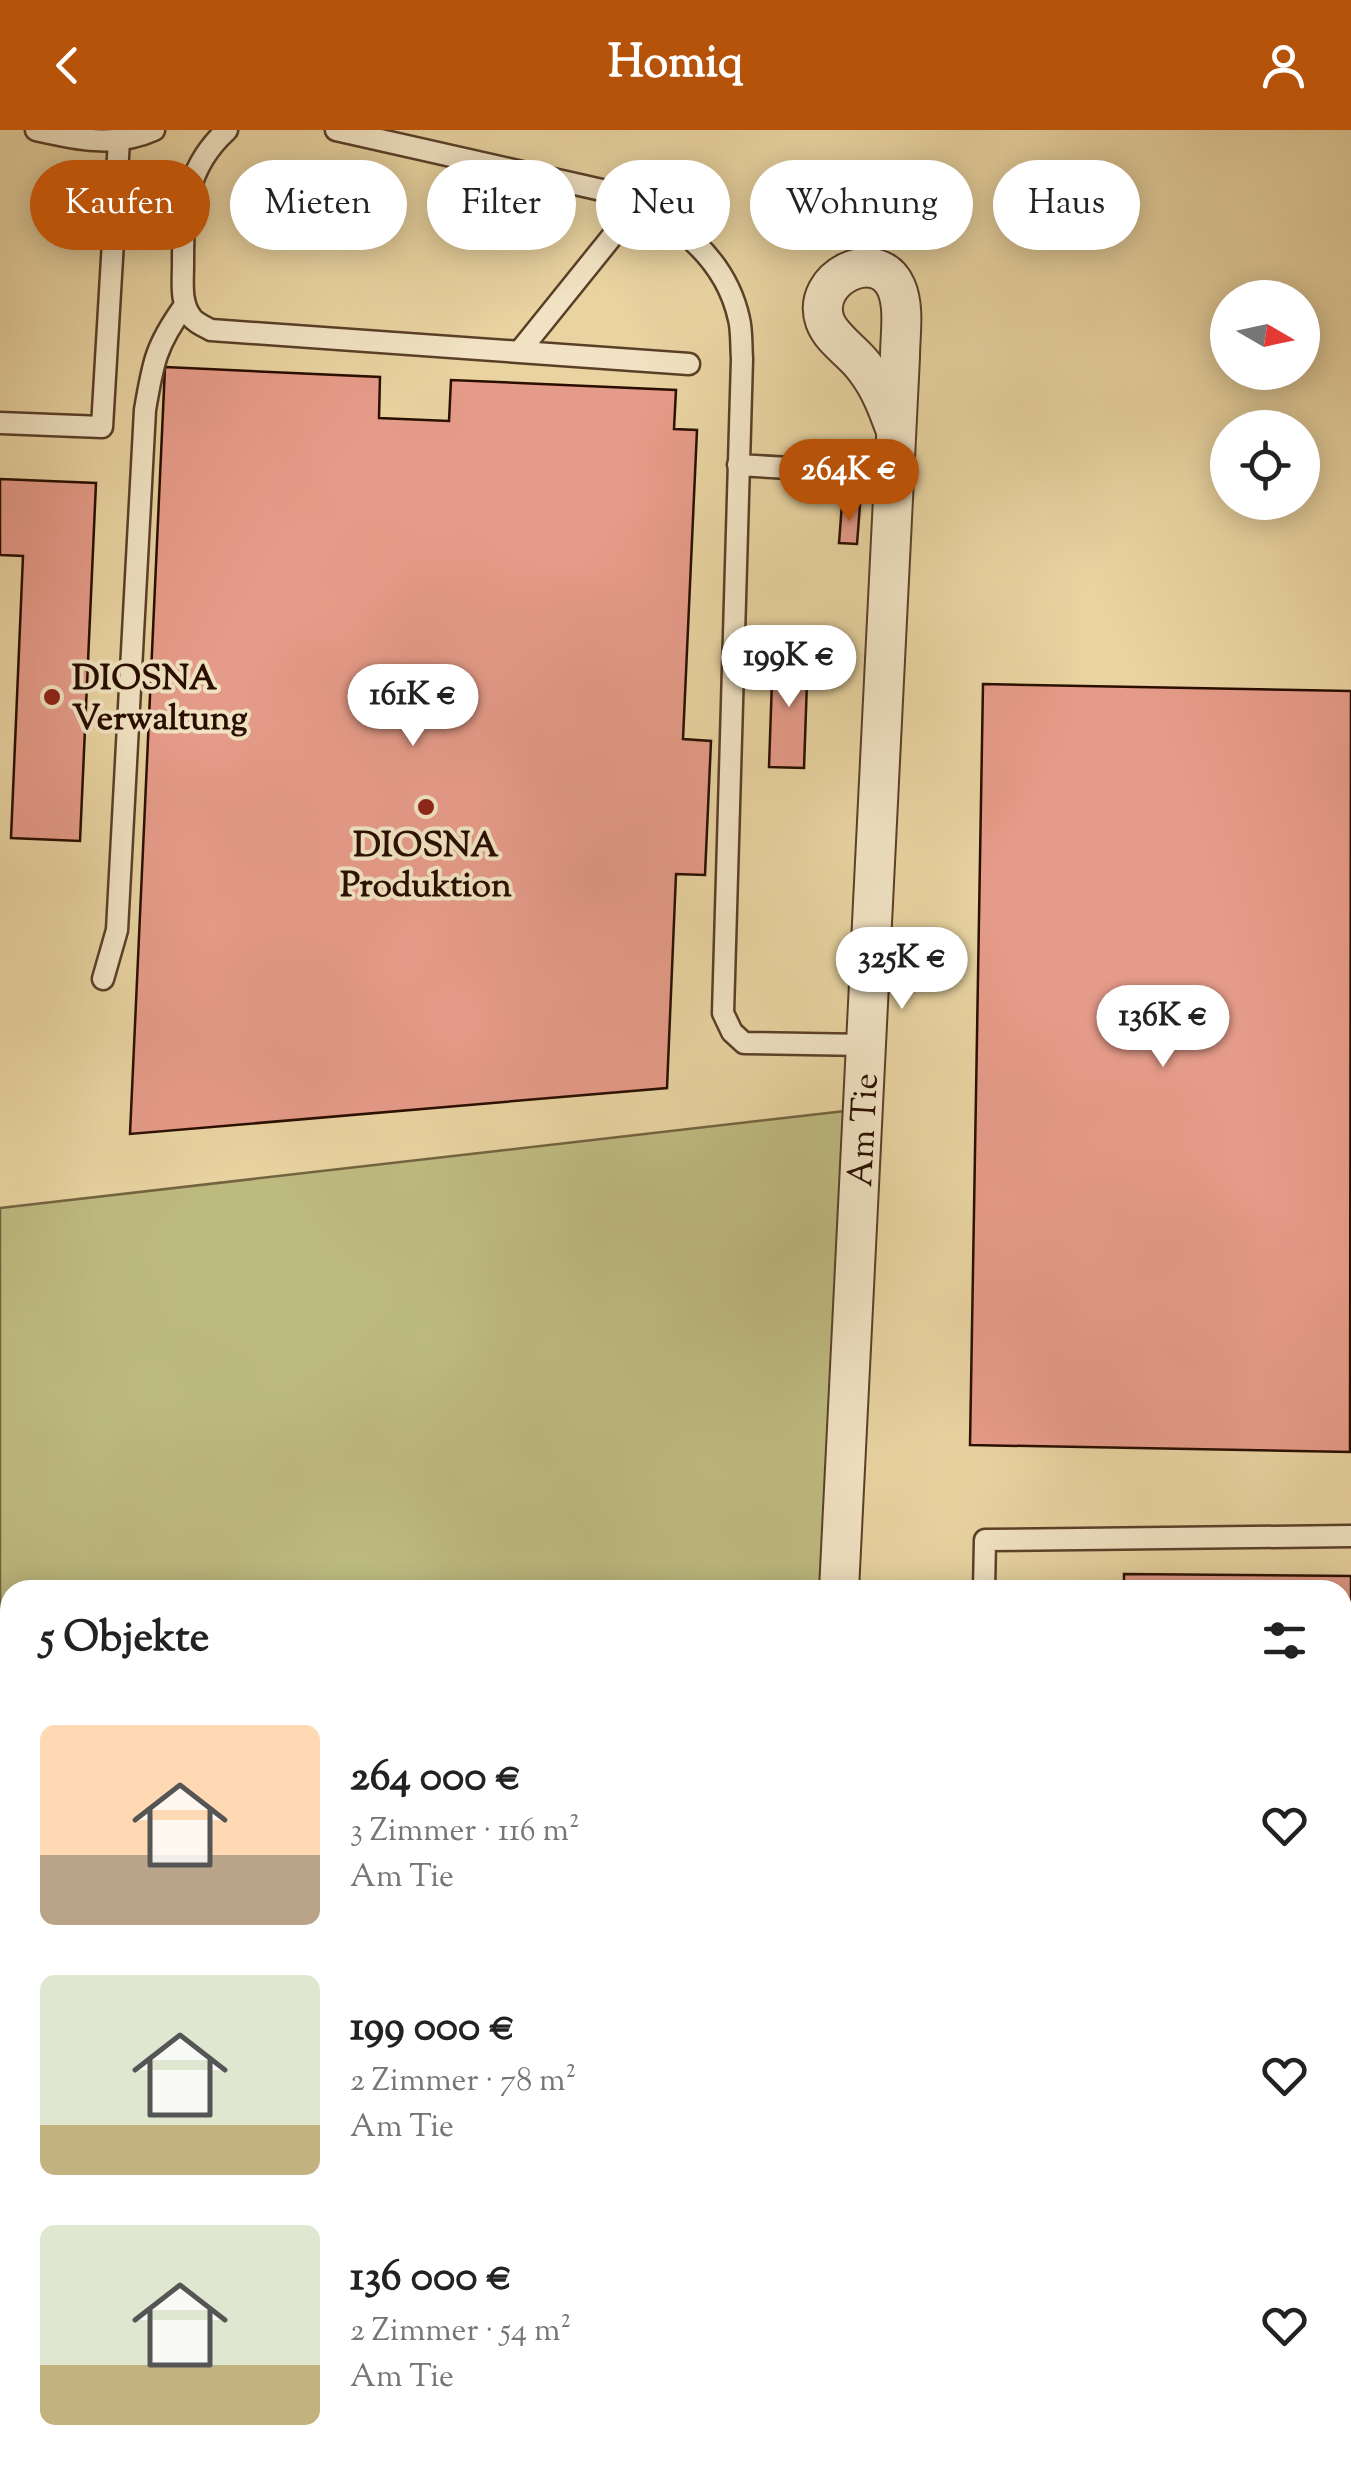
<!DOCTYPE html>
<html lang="de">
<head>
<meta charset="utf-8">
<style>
	:root { --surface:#fff; --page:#f2f2f2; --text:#222; --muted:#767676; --accent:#b45309 }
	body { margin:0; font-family:"Sorts Mill Goudy",serif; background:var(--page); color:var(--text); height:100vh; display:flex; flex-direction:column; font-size:38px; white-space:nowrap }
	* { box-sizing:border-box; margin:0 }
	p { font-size:32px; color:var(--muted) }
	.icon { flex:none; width:55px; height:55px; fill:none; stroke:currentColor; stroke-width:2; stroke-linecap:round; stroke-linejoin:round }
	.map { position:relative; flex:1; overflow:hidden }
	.side { position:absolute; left:0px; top:1450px; width:1352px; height:892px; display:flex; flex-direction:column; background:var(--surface); border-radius:30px 30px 0 0; box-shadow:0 5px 25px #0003 }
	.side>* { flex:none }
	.hud { position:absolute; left:30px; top:30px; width:1292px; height:90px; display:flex; gap:20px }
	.needle { width:65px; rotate:99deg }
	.tools { position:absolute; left:1210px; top:150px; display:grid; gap:20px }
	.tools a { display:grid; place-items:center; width:110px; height:110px; border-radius:50%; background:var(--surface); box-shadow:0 5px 25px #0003; font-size:50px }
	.price { position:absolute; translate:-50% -85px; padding:0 22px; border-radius:35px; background:#fff; color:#222; font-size:32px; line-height:65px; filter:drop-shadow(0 2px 5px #0008) }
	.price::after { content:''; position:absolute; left:50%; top:60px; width:30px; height:22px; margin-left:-15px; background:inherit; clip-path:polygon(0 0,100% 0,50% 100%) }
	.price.active { background:var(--accent); color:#fff }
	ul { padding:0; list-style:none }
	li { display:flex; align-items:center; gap:30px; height:250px; padding:0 40px }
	li span { display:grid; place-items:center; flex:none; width:280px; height:200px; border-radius:15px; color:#555 }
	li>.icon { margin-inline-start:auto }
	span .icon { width:120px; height:120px; fill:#fffc; stroke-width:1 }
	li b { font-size:42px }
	h2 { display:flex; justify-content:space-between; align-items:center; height:120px; padding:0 40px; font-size:42px }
	.pill { padding:0 35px; border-radius:45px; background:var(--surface); box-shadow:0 5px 25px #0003; font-size:35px; line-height:90px }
	.pill.active { background:var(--accent); color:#fff }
	header { display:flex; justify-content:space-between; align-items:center; height:130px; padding:0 40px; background:var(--accent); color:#fff; font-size:45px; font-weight:800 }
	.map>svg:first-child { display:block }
</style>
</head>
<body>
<header><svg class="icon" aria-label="back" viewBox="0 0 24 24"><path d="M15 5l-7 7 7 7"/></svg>Homiq<svg class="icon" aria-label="person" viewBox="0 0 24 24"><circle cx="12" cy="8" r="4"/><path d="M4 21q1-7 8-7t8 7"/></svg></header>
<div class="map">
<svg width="1351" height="2341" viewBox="0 0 1351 2341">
	<rect width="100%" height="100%" fill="#e8d3a1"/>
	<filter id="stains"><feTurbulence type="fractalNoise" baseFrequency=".002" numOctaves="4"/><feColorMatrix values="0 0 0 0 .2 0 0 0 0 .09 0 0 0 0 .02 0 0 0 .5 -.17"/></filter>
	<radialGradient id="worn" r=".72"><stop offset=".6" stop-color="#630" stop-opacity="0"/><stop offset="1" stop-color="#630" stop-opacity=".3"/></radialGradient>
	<path fill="#bdba80" stroke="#746440" stroke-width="2.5" d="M863,979L842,1460H10V1613H0V1078Z
		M0,2282H10V2332H374L375,2341H0Z"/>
	<path fill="#e59b89" stroke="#2a0e00" stroke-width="2.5" d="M165,237L380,247L379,288L449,291L451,250L676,260L674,299L697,300L683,609L711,611L705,745L676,744L667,958L130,1004Z
		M0,349L96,353L80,711L11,708L23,426L0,425Z
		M842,374L860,375L857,414L839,413Z
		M773,522L808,523L804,638L769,637Z
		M983,554L1351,561L1350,1322L970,1315Z
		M1124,1444L1351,1446V1894H1342V1460H1124Z
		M0,1928H10V2011L0,2010Z
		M1342,1987H1351V2082H1342Z"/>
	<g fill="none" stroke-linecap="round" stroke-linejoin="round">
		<defs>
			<path id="service" d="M36,0C75,9 115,18 154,0
				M227,0C185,38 183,82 183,135C183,153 180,173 192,188C196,193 205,197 211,200L689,234
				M336,0L615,63C672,87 725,125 739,189C742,201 741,216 742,229L723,883L732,902L744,913L866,915
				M519,222L639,73
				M0,293L102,297L119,10
				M738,335L893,344
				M103,849L117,800L145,280C153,232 156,215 185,175
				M984,1460L985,1410L1351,1406
				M0,1677H10
				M444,2332V2341
				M1139,2332V2341"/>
			<path id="minor" d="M839,1460L900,227C900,205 905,177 896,157C877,115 810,148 825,191C832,210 854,222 865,238C880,257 888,279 896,301"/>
			<path id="tertiary" d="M1342,2246H1351
				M0,2282H10"/>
		</defs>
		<use href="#service" stroke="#5a3f28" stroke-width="25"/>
		<use href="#minor" stroke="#5a3f28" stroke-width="42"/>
		<use href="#tertiary" stroke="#5a3f28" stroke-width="52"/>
		<path stroke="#2a0e00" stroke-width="6" stroke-dasharray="8 5" stroke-linecap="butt" d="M310,2341L312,2332"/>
		<use href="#service" stroke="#f0e2c2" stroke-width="20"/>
		<use href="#minor" stroke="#f0e2c2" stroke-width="38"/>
		<use href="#tertiary" stroke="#f0e2c2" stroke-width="48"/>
	</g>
	<g fill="#8f2418" stroke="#f0e2c2" stroke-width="4">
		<circle cx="52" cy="567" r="10"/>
		<circle cx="426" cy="677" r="10"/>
	</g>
	<g text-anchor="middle" stroke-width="8" stroke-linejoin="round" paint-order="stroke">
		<g font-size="35" font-weight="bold" fill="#2a0e00" stroke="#f0e2c2" text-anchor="start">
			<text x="72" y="559">DIOSNA<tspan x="72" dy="40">Verwaltung</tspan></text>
			<text x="426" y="726" text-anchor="middle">DIOSNA<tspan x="426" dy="40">Produktion</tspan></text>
		</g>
		<g font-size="35" fill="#2a0e00" stroke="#f0e2c2">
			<text transform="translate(862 1000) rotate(-87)" y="12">Am Tie</text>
		</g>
	</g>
	<rect width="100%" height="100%" filter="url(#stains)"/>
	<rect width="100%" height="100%" fill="url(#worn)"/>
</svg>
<div class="tools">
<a><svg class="needle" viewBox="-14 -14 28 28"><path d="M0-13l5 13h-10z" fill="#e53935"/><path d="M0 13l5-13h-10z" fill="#767676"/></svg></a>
<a><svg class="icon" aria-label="locate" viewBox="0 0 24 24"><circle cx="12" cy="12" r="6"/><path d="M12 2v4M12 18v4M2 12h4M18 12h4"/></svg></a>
</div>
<b class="price active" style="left:849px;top:394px">264K €</b>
<b class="price" style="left:789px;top:580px">199K €</b>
<b class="price" style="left:413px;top:619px">161K €</b>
<b class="price" style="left:902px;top:882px">325K €</b>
<b class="price" style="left:1163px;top:940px">136K €</b>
<div class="hud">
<a class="pill active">Kaufen</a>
<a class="pill">Mieten</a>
<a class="pill">Filter</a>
<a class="pill">Neu</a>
<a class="pill">Wohnung</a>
<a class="pill">Haus</a>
</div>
<section class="side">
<h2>5 Objekte<svg class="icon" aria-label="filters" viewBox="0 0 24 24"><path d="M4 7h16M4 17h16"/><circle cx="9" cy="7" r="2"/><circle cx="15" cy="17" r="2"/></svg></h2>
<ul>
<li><span style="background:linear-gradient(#ffd9b3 65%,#b9a48a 0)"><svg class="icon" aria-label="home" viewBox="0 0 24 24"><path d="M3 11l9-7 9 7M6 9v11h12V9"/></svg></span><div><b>264 000 €</b><p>3 Zimmer · 116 m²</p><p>Am Tie</p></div><svg class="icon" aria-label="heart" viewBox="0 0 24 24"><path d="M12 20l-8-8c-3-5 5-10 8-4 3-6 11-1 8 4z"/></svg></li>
<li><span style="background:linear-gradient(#dfe7d0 75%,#c2b280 0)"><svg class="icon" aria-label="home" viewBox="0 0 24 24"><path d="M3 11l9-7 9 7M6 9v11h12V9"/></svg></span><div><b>199 000 €</b><p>2 Zimmer · 78 m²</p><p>Am Tie</p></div><svg class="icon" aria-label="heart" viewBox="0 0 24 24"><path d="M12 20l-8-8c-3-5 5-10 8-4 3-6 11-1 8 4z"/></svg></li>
<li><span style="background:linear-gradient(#dfe7d0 70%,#c2b280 0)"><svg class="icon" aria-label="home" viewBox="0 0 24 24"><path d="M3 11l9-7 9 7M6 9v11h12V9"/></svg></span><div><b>136 000 €</b><p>2 Zimmer · 54 m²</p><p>Am Tie</p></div><svg class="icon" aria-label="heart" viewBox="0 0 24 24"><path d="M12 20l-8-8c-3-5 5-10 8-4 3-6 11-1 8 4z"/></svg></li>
</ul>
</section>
</div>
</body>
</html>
